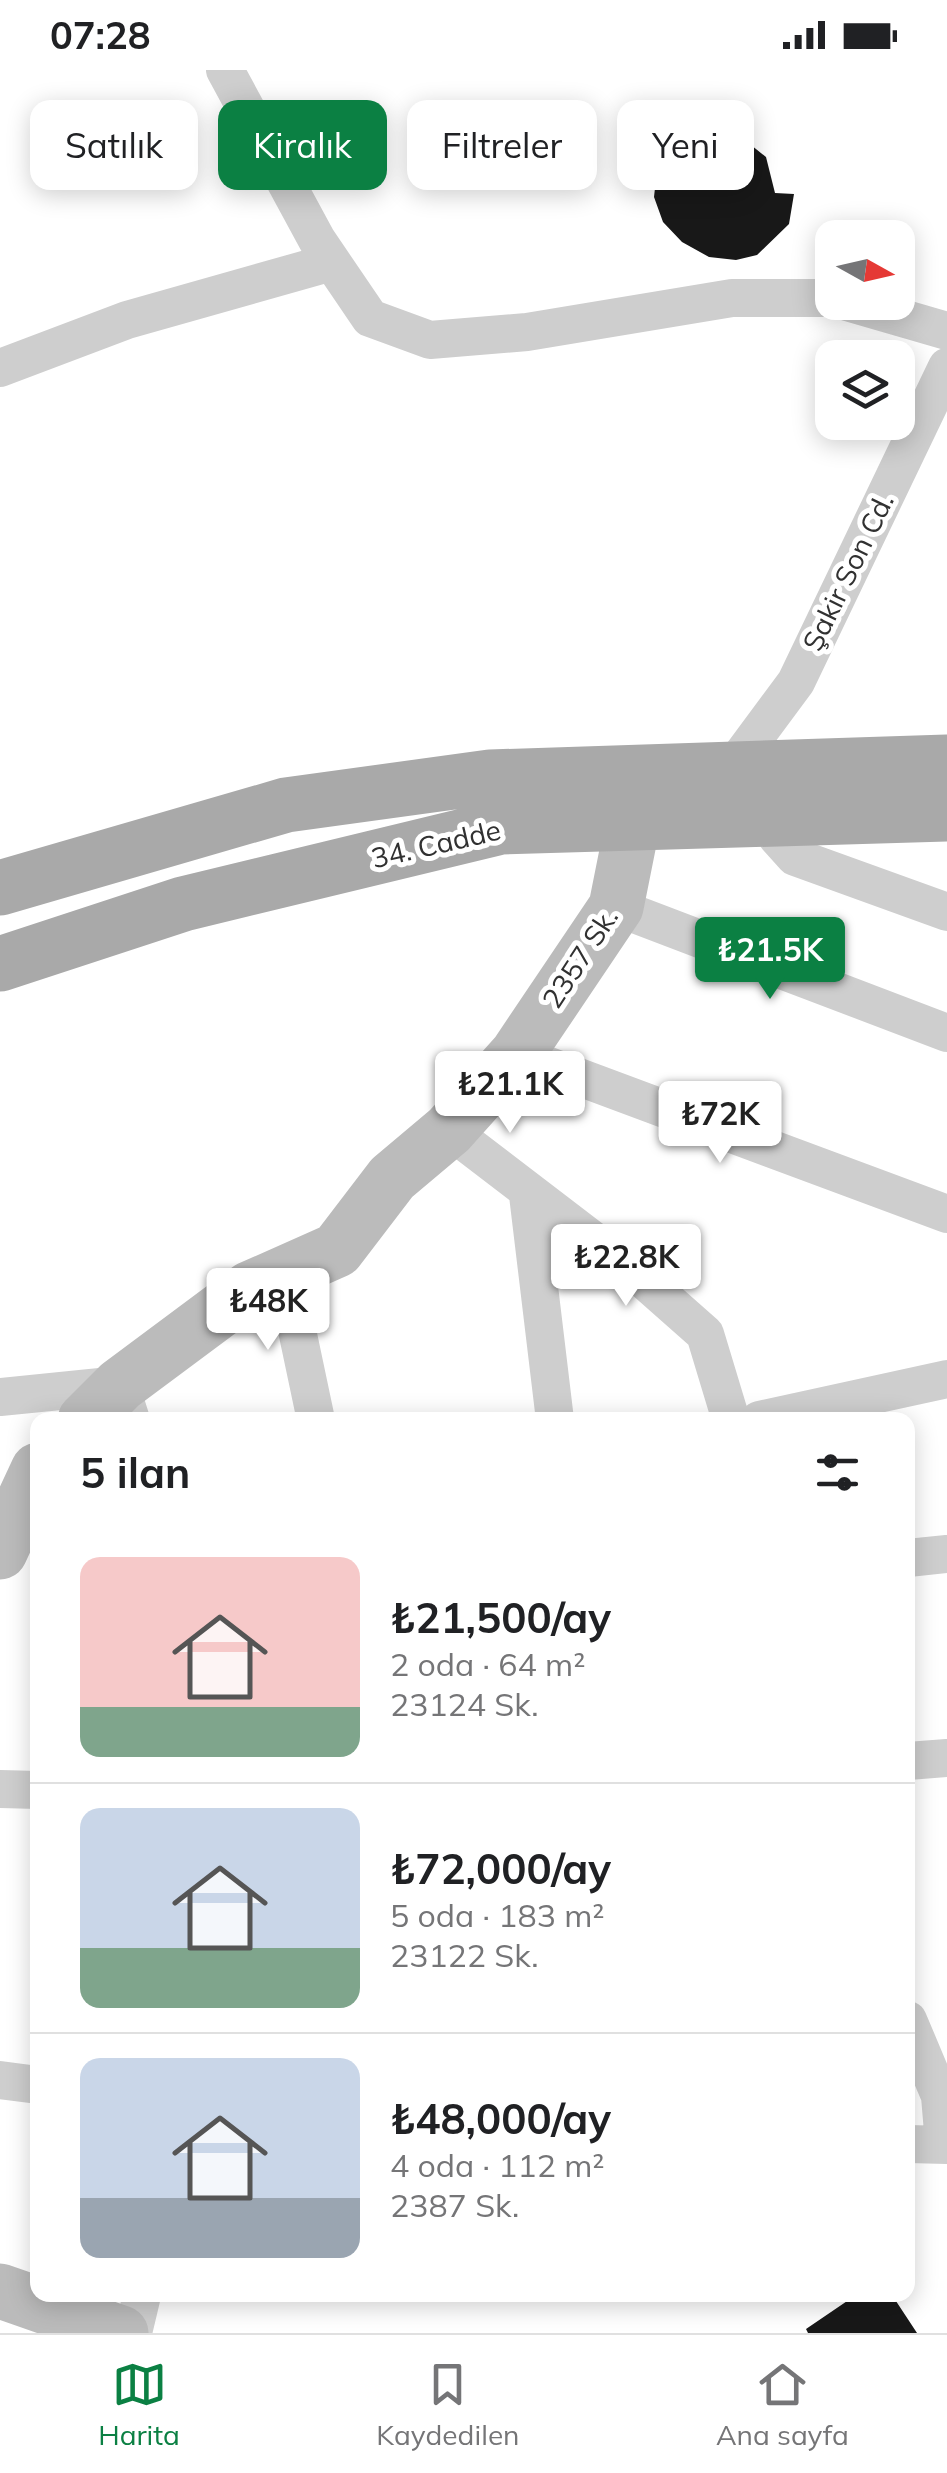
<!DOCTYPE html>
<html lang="tr">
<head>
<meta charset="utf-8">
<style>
	:root { --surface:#fff; --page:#f6f6f6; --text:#202124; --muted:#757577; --line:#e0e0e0; --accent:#0b8043 }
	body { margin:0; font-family:Mulish,sans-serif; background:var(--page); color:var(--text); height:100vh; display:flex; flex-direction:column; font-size:38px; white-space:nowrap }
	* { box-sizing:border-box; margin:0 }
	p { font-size:32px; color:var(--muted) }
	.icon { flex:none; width:55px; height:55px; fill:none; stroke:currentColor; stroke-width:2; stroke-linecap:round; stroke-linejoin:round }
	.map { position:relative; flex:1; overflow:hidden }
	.drawer { position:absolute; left:30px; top:1342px; width:885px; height:890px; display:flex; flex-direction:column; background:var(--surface); border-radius:20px; box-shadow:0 5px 25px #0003 }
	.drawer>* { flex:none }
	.guide { position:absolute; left:30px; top:30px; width:888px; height:90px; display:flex; gap:20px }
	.needle { width:65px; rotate:98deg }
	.buttons { position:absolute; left:815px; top:150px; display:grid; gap:20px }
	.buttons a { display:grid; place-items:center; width:100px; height:100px; border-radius:20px; background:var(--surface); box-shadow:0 5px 25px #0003; font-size:50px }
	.price { position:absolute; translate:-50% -85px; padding:0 22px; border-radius:10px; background:#fff; color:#222; font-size:32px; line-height:65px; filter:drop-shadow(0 2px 5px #0008) }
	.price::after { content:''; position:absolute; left:50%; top:60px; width:30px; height:22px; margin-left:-15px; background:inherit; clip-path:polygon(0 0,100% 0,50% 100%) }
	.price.active { background:var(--accent); color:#fff }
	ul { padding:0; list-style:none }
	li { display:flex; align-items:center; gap:30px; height:250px; padding:0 50px }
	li+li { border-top:2px solid var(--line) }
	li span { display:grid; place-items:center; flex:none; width:280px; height:200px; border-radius:20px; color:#555 }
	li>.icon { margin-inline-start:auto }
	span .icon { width:120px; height:120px; fill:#fffc; stroke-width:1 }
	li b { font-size:42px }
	h2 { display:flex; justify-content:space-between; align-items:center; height:120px; padding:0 50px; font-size:42px }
	.pill { padding:0 35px; border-radius:20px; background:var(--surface); box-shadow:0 5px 25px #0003; font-size:35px; line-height:90px }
	.pill.active { background:var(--accent); color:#fff }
	.status { display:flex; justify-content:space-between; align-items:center; height:70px; padding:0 50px; background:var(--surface); direction:ltr }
	.status svg { height:28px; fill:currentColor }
	.tabs { display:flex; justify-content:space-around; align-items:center; height:140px; border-top:2px solid var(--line); background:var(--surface); font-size:28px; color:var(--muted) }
	.tabs a { display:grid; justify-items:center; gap:5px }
	.tabs .active { color:var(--accent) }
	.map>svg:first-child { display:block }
</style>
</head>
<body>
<div class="status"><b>07:28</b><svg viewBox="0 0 49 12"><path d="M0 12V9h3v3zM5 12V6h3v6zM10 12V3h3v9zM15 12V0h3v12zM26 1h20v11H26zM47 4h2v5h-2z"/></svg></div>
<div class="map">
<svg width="947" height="2263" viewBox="0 0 947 2263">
	<rect width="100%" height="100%" fill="#fff"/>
	<path fill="#181818" d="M689,61L695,73L727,66L751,75L766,87L775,123L794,124L789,154L757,185L736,190L709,187L682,172L663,152L654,127L657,100L670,75L679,64Z
		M856,2225H892L917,2263H808L806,2259Z"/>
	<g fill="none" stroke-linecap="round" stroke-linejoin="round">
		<path stroke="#cecece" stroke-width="38" d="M225,0L317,170L370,248L430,270L527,262L732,228H832
			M847,232L947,261
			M0,298L127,250L332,192
			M733,697L796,612L947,297
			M778,745L777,767L795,787L947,842
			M616,837L947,963
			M517,984L947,1144
			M449,1060L636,1203L705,1264L731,1350
			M528,1125L555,1350
			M285,1203L316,1350
			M0,1327L120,1315L131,1350
			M759,1350L947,1309
			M908,1488L947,1484
			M908,1691L947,1688
			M0,1719L38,1720
			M908,1950L940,2026L944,2074
			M0,2010L38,2015
			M908,2074L947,2075
			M133,2263L142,2225"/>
		<path stroke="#bbb" stroke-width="55" d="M85,1350L120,1315L249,1219L337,1180L392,1108L449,1060L517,984L616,837L633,752
			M0,1482L38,1400
			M0,2221L121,2263"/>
		<path stroke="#a9a9a9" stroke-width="55" d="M0,818L286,735L490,707L947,692
			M0,894L183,834L501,757L947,744"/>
	</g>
	<g text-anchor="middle" stroke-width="10" stroke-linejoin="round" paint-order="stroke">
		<g font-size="28" fill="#313131" stroke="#fff">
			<text transform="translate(848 502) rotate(-64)" y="10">Şakir Son Cd.</text>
			<text transform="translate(436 774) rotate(-13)" y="10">34. Cadde</text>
			<text transform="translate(580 888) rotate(-57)" y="10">2357 Sk.</text>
		</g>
	</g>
</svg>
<div class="buttons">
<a><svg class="needle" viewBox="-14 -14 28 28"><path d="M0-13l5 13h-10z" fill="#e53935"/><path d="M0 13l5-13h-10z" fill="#757577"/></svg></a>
<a><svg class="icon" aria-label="layers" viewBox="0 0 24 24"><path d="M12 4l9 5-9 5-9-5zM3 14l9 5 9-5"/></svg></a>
</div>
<b class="price active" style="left:770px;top:932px">₺21.5K</b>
<b class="price" style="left:510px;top:1066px">₺21.1K</b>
<b class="price" style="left:720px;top:1096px">₺72K</b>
<b class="price" style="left:626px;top:1239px">₺22.8K</b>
<b class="price" style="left:268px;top:1283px">₺48K</b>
<div class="guide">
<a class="pill">Satılık</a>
<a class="pill active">Kiralık</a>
<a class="pill">Filtreler</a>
<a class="pill">Yeni</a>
</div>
<section class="drawer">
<h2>5 ilan<svg class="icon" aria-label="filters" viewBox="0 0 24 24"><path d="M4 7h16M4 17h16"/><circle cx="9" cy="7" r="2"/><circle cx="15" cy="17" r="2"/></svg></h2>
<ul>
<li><span style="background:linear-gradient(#f6c9c9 75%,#7fa58c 0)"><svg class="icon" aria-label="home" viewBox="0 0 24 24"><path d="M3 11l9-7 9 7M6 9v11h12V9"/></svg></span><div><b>₺21,500/ay</b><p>2 oda · 64 m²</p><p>23124 Sk.</p></div></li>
<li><span style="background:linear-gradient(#c9d6e8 70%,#7fa58c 0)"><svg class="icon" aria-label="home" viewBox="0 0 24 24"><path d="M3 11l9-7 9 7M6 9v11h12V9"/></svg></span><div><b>₺72,000/ay</b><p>5 oda · 183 m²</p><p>23122 Sk.</p></div></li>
<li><span style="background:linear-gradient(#c9d6e8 70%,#9aa5b1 0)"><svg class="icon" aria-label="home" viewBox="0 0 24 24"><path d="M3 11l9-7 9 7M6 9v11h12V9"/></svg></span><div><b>₺48,000/ay</b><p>4 oda · 112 m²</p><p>2387 Sk.</p></div></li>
</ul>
</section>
</div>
<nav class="tabs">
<a class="active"><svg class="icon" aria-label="map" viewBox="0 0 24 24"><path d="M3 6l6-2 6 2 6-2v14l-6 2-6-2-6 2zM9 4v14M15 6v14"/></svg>Harita</a>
<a><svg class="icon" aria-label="saved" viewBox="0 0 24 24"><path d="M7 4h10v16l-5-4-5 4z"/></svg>Kaydedilen</a>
<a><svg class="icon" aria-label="home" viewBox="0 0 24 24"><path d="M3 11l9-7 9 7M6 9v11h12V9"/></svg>Ana sayfa</a>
</nav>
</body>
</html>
